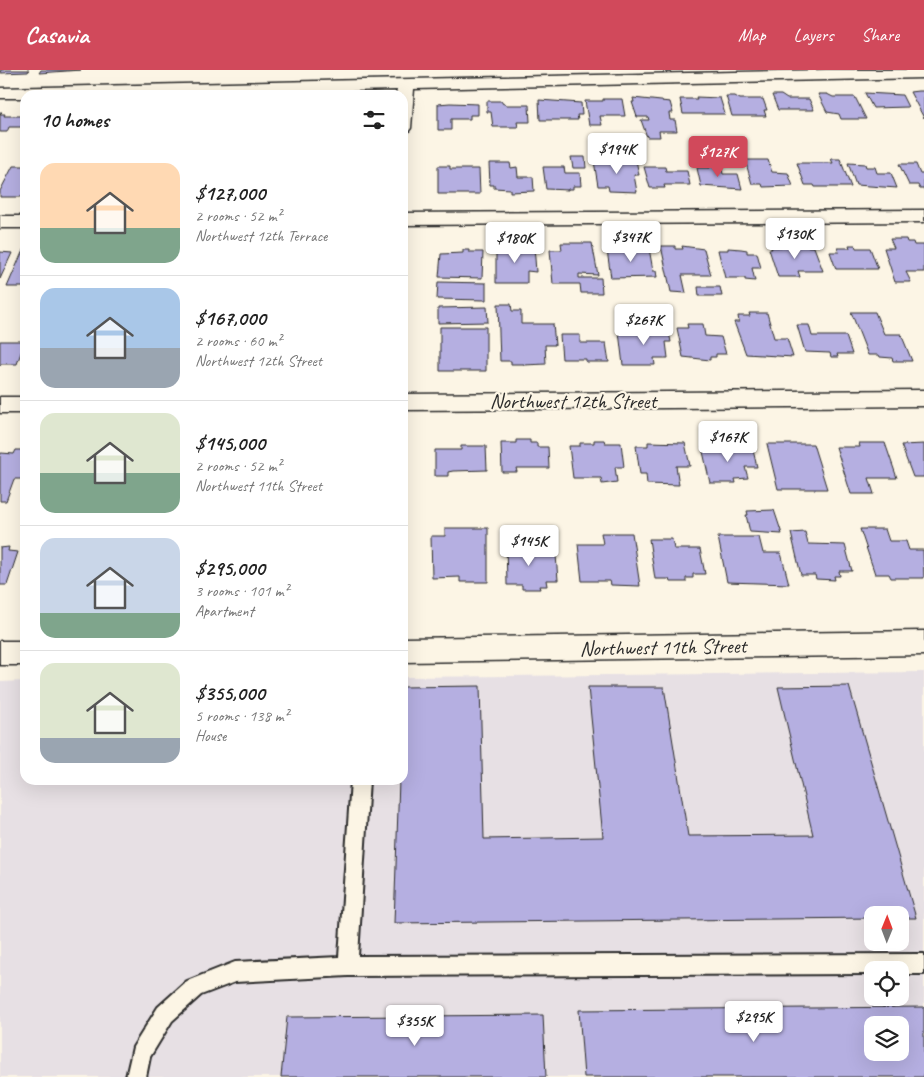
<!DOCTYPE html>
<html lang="en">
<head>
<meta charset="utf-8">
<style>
	:root { --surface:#fff; --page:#f6f6f6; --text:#222; --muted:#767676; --line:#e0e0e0; --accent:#d1495b }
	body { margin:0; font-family:Caveat,sans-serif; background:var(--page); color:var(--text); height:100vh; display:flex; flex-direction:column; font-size:19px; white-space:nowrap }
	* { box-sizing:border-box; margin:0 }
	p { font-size:16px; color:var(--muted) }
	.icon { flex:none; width:28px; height:28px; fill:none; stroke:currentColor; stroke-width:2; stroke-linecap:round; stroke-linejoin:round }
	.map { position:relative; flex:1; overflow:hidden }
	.sheet { position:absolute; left:20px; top:20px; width:388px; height:695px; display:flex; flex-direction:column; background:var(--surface); border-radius:15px; box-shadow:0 5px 20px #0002 }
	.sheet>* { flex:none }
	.needle { width:32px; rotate:1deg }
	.buttons { position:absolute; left:864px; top:836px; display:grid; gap:10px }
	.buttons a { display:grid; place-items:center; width:45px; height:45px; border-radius:10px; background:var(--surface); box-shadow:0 5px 20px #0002; font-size:25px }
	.price { position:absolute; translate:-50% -42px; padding:0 11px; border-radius:5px; background:#fff; color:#222; font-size:16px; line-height:32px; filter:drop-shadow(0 1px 2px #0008) }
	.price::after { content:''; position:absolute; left:50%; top:30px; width:15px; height:11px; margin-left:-8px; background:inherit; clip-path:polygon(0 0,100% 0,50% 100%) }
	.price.active { background:var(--accent); color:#fff }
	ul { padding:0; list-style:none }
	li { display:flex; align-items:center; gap:15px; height:125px; padding:0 20px }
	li+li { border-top:1px solid var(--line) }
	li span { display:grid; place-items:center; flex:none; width:140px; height:100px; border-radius:15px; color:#555 }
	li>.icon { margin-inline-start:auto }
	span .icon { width:60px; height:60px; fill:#fffc; stroke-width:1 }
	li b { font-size:21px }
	h2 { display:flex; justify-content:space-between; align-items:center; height:60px; padding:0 20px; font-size:21px }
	header { display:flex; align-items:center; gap:30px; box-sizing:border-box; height:70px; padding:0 25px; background:var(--accent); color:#fff }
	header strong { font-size:24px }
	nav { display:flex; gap:28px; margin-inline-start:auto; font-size:18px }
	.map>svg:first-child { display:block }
</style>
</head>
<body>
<header>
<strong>Casavia</strong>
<nav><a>Map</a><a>Layers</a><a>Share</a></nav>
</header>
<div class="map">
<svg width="924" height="1007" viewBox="0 0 924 1007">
	<rect width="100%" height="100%" fill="#fcf5e5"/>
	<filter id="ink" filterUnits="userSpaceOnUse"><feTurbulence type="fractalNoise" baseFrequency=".02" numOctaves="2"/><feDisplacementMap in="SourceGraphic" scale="10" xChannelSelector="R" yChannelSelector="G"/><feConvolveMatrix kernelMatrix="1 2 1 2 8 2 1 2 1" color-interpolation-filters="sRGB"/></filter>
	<g filter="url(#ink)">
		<path fill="#e7e0e4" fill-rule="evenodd" d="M924,602V1007H0V612L25,611V710H402L403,607ZM872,845H900V872H872ZM872,900H900V928H872ZM872,955H900V982H872Z"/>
		<path fill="#b5afe1" stroke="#2b2b2b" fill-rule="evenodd" d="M0,0H29L28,2L1,3Z
			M41,0H81L39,3Z
			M918,21H924V48L910,22Z
			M865,23L902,25L908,37L873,38Z
			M818,24H827L833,27H855L866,49H841L839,44L827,42Z
			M772,25H781L787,29H809L814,40H778Z
			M726,26H735L740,29H763L767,40H764L766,46H732Z
			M696,27L720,28L725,44H683L680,29H697Z
			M633,28L670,32L673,43H669L670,50H675L677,61H659L660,67H647L641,50H649L648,47H637L632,32H634Z
			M603,29H622L625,46H600L602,55H589L585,31H603Z
			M539,30L581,33L582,45H577L578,50H540Z
			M487,31H502V33L506,35H529L530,52H517L518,57H493L491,42H487Z
			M450,33L478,34V45H470V49H451V60H438V34Z
			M0,42H2L0,44H5L4,46H25V50L21,57H9L7,62H0Z
			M571,87H585L586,98H573Z
			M831,89H840L851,117H815L814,115H805L797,93H833Z
			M636,90L639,105H634L637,122L609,121L608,116H598L594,91Z
			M745,90H768L772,102L788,103L793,116L763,117L762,114H752Z
			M489,93H510L511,98L517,97L518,107H533L534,121L510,122V119L494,118V115H490Z
			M848,93L865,94L866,97H875L877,103H891L897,118L856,115Z
			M899,94H916L920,104H924V119H920L918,115H909Z
			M709,95H721L723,104H738L742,119L701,116L697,98H710Z
			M13,96H25V122L21,127H0V121Z
			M438,96H450V99H479L480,124H438Z
			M543,97H564L565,103H580L581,116H573V119H568V120L546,119Z
			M644,97H665L666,101H687L690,115H664L665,118H650Z
			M890,169H906L907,172H913L914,175H924V202H906L911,212H895L884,178H894Z
			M561,173H592L598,205L579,204V208H601L602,223H581L580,214H553L550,180H562Z
			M519,175H534L536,202L527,201V213H496V178Z
			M783,175L814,177L823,201H798L800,207H778L769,179H772L771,177H783Z
			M849,175H855L856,178H870L878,199H836L830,182H839L837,178H850Z
			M634,176L649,178L653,201H656L657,207L611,208L607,180H618L617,177Z
			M661,176H675V179H683L682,176L704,179L711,205H682L686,223L671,222Z
			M24,178L25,217H7Z
			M728,178L741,179L747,180V183H757L761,198H752L755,211L745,210V208H725L718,180H728Z
			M463,180H469V182H483L482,208L439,207L441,184L463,183Z
			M0,182L12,183L0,209Z
			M438,212L486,213V230L437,229Z
			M698,217H720L722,226H699Z
			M498,234H511L512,241H521V254H553L555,275H545L546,294L524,295V294H511V291H500Z
			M487,237L488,252L438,253V238Z
			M851,242H875L884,264H901L912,291H893L892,288L880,287L879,285H868Z
			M749,243H767L774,268H787L793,287L746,284L734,252H739L738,246H750Z
			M687,254H703L705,266L721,267L726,284H716V287H710V290L683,287L677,258H688Z
			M797,255H809L812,266H846L852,284H837L838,287H831L830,283L805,282Z
			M440,257H486V301H440Z
			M649,258H668L671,272H666L668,288H654L655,295H623L619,262H649Z
			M560,265H580V273H606L609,292H586V289H562Z
			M0,271H25L17,294H1L0,296Z
			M516,370H530V373H537V377H548L549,398H516L517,402H502L501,373H516Z
			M594,370H604L605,373H621L624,397H615L617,412L602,414L601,408H573L569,376H580V373H594Z
			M648,372L685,373L690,396H676L679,415L647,414L646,404H640L636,376H648Z
			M859,373H885L897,408H869L874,424H851L836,377H860Z
			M767,374H813L827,419H778Z
			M924,374V407H913L901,375Z
			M461,376H486L487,400L453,401L448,402V406H435V380H461Z
			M752,376L757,397H745L748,408L735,409L736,413H710L702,377Z
			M16,380H25V409H14L6,431H0V387L1,383L14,384Z
			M774,440L782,464L750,462L746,445H748L747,441Z
			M445,458H488V512H460V507L432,508L431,466H445Z
			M860,459H885L889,471H906L909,480H923L924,508H891L889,504H875Z
			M805,462L808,474L845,475L852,501H839L840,506H834L835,510L816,509L815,505H801L791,463Z
			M601,463H632L640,516L611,515L610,511H582L578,474H603Z
			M718,467H759L763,483H781L789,514L727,512Z
			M649,469H672L674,479H700L705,504H693V508H686V512H670L669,509H655Z
			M506,472H529V485H556L558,510H546L547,516H539L540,519H522V515H507Z
			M9,477L8,481L18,482L7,515H0V478Z
			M480,616L484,769L603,767L588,617H664L688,766L813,765L778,617L849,616L916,848H900V845H872V848L394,853L399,710H402V617Z
			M924,937V1007H584L579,940ZM872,955H900V982H872Z
			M543,945L546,1007H281L287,947Z"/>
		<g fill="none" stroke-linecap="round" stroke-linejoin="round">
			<defs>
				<path id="service" d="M351,710H369L358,886L924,884V904H900V900H872V904L348,906L235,912L201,925L172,951L150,987L146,1007H126L133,977L158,937L187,911L235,892L339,887Z"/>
				<path id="minor" d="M826,0H924V8L414,19L411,58L408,62L402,63V25H396L397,20L148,25H25V28H0V18Z
					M924,140V152L402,155V143Z
					M0,146H25V158H0Z
					M924,320V336L402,340V324Z
					M0,327H25V343H0Z"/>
				<path id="tertiary" d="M924,561V585L402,592V568Z
					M0,571H25V595H0Z"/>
			</defs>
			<use href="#service" stroke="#2b2b2b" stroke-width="4"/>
			<use href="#minor" stroke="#2b2b2b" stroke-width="3"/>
			<use href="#tertiary" stroke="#2b2b2b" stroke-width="3"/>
			<use href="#service" fill="#fcf5e5" fill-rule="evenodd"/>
			<use href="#minor" fill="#fcf5e5" fill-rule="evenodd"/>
			<use href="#tertiary" fill="#fcf5e5" fill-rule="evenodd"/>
		</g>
	</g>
	<g text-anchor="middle" stroke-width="4.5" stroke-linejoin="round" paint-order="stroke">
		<g font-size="21" fill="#2b2b2b" stroke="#fcf5e5">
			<text x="573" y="338">Northwest 12th Street</text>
			<text transform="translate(663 577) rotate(-1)" y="7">Northwest 11th Street</text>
		</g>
	</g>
</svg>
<div class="buttons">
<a><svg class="needle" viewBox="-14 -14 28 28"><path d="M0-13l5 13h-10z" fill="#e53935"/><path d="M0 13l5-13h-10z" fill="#767676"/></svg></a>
<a><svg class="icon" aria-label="locate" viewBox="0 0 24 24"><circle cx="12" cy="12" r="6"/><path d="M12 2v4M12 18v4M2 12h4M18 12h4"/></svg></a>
<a><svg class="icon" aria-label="layers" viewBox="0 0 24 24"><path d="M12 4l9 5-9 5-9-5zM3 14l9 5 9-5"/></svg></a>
</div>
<b class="price" style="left:617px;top:105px">$194K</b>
<b class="price active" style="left:718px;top:108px">$127K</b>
<b class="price" style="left:795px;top:190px">$130K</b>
<b class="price" style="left:631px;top:193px">$347K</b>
<b class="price" style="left:515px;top:194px">$180K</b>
<b class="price" style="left:644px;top:276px">$267K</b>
<b class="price" style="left:728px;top:393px">$167K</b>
<b class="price" style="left:529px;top:497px">$145K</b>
<b class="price" style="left:754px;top:973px">$295K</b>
<b class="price" style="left:415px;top:977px">$355K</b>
<section class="sheet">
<h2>10 homes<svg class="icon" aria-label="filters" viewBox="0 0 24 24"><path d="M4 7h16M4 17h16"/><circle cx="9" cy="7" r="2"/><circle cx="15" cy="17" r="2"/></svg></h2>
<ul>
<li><span style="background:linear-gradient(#ffd9b3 65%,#7fa58c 0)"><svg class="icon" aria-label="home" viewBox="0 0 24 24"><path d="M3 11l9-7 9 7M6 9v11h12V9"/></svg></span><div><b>$127,000</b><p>2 rooms · 52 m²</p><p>Northwest 12th Terrace</p></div></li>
<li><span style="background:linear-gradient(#a9c7e8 60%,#9aa5b1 0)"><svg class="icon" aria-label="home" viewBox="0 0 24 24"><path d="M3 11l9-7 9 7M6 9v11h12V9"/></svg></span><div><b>$167,000</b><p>2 rooms · 60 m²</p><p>Northwest 12th Street</p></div></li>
<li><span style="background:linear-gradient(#dfe7d0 60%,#7fa58c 0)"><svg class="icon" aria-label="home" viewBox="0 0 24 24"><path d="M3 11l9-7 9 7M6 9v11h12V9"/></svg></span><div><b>$145,000</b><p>2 rooms · 52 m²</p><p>Northwest 11th Street</p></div></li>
<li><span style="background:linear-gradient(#c9d6e8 75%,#7fa58c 0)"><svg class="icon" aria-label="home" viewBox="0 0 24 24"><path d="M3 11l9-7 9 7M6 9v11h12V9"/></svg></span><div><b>$295,000</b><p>3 rooms · 101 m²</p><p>Apartment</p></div></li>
<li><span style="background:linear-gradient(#dfe7d0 75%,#9aa5b1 0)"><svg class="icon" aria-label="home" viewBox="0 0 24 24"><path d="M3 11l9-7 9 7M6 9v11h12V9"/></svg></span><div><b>$355,000</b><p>5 rooms · 138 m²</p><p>House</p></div></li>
</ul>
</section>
</div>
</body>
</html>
